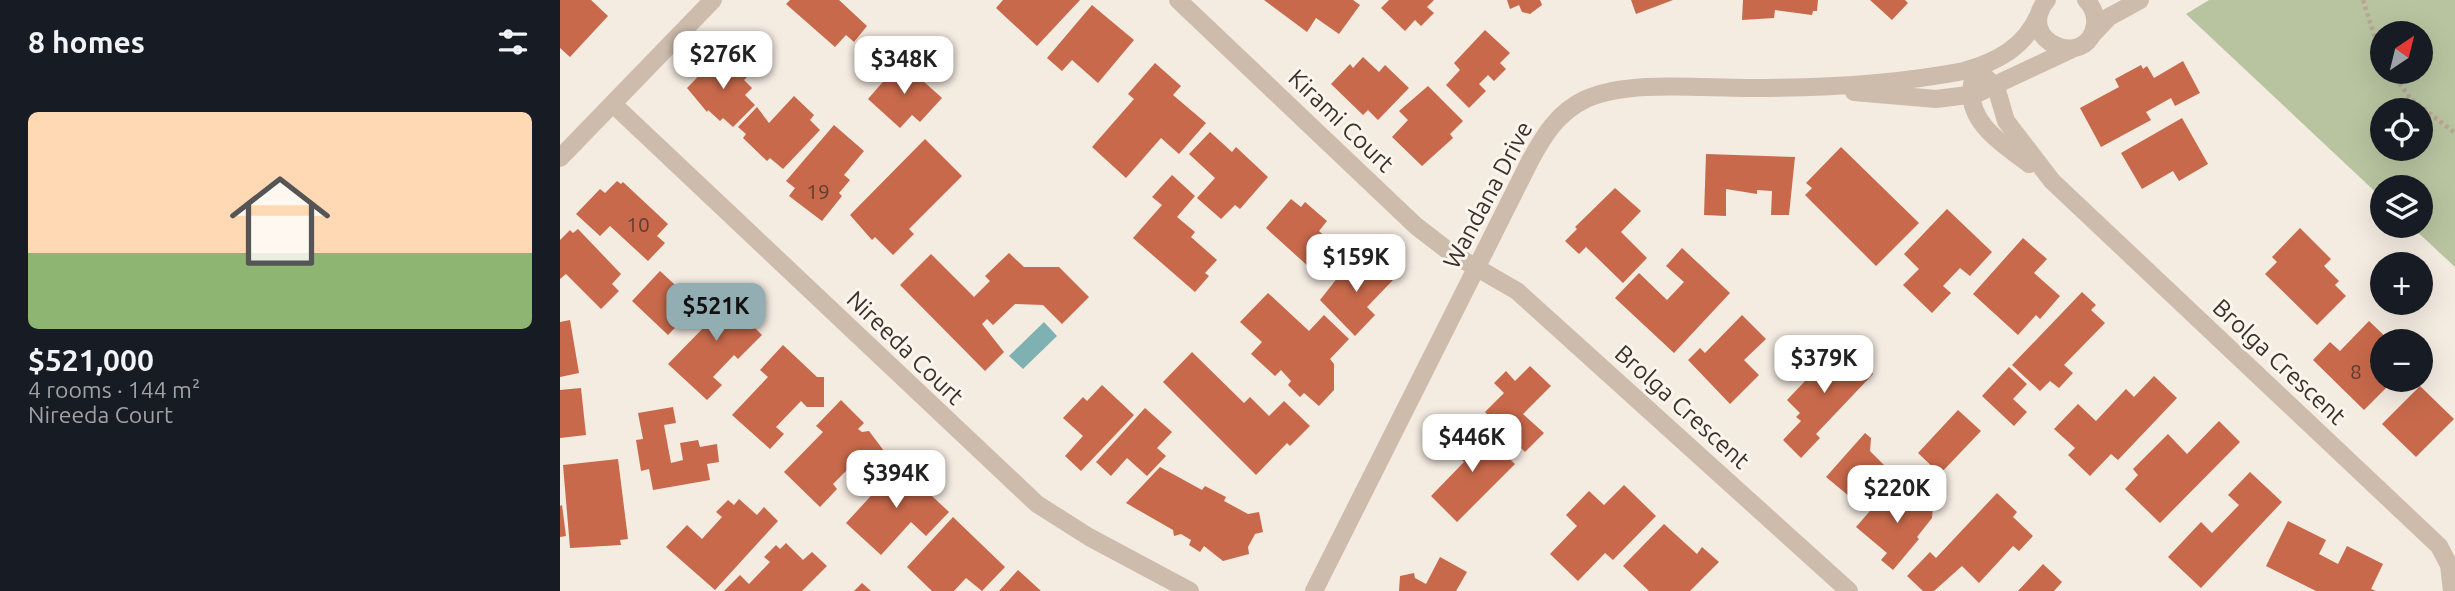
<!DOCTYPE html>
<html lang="en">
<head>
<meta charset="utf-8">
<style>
	:root { --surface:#171b24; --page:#242831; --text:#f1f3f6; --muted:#9ea1a6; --accent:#92aeb2 }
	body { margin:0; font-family:Ubuntu,sans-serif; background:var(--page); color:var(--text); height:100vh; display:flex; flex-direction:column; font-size:26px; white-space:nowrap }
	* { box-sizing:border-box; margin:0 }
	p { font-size:23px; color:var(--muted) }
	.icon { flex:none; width:38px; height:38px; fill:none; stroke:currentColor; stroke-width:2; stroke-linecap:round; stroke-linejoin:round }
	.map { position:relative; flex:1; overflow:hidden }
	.details { display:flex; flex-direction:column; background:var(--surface); width:560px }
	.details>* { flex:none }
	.needle { width:46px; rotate:35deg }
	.buttons { position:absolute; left:1810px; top:21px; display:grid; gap:14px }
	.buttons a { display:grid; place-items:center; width:63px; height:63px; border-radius:50%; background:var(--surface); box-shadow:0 7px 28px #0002; font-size:35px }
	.price { position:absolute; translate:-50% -60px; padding:0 16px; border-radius:14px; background:#fff; color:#222; font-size:23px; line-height:46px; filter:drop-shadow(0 2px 4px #0008) }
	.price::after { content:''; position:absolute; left:50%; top:42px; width:21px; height:16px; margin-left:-10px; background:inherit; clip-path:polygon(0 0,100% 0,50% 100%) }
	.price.selected { background:var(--accent); color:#111 }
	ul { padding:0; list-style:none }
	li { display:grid; align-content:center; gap:14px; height:371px; padding:0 28px }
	li span { display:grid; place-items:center; height:217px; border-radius:10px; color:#555 }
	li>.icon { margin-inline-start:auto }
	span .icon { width:126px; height:126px; fill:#fffc; stroke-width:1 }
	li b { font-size:30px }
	h2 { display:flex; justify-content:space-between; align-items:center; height:84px; padding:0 28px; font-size:30px }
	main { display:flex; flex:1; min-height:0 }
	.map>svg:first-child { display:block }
</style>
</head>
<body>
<main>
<section class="details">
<h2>8 homes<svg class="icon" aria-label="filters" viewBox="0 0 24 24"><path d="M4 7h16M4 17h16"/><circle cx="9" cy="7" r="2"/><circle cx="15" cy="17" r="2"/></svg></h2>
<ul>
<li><span style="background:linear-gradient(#ffd9b3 65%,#8fb573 0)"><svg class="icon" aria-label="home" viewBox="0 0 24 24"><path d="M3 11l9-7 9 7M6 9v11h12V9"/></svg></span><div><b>$521,000</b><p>4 rooms · 144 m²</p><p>Nireeda Court</p></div></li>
</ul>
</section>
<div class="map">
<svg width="1895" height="591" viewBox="0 0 1895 591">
	<rect width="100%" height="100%" fill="#f4ebe1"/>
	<path fill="#b8c4a0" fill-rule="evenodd" d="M1649,0H1895V267L1851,226H1860V187H1822V198L1626,14ZM1822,33H1860V72H1822ZM1822,110H1860V149H1822Z"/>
	<path fill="#7fb0b2" d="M484,322L497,336L463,369L449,356Z"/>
	<path fill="#c8694b" d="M0,0H31L48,16L10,57L0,48Z
		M230,0H279L307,26L294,42L286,35L275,47L226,4Z
		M443,0H520L477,46L436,8Z
		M704,0H793L800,5L779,34L756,18L747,32Z
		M829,0H874L867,7L874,13L861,26L855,20L845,31L821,8Z
		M947,0H980L982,5L970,14L962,12L959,5L950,9Z
		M1071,0H1113L1076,14Z
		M1183,0H1258L1257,11H1253L1252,15L1215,10L1214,18L1182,20Z
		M1310,0H1345L1348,3L1332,20Z
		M532,5L574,40L538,83L512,60L502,71L487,58Z
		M925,30L950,53L940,63L946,69L934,81L928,75L919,84L926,91L909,108L886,85L900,70L894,63Z
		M158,56L169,66L174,61L189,75L184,80L192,88L185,95L195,105L173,127L163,118L160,121L148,110L147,112L127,88Z
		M803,57L819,72L825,65L849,88L818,120L808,110L803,115L771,84L790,64L793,68Z
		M341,61L382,98L360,122L352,115L340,128L308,99Z
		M1623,61L1640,93L1615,106L1611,98L1586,112L1591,120L1541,147L1520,108L1559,87L1555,79L1581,65L1583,69L1587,66L1594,78Z
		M595,63L621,86L613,95L646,123L619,154L601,138L566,178L532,147L574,99L568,94Z
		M868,86L903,121L890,134L893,138L862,166L832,137L848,120L839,111Z
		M234,96L254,115L250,120L260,130L223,169L210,158L207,161L183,138L186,134L178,127L197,107L209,123Z
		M1622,118L1648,164L1619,181L1613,171L1582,189L1561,153Z
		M274,125L304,151L284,175L290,180L279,193L282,196L262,221L229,196L235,188L226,181Z
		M650,132L672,152L676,147L708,177L680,209L675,205L661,219L637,198L655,178L629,154Z
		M365,139L402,176L349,229L354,234L333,255L315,237L312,240L290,215Z
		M1281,147L1359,223L1316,266L1245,195L1252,188L1246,183Z
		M1146,154L1235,157L1229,215H1211L1212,191L1197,190V194L1166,189V216L1144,215Z
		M612,175L635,196L617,217L635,232L631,237L657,260L645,273L649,276L635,292L573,238L602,205L592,197Z
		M57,181L61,184L63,182L108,224L97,236L105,243L88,261L50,226L40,236L16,214L40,189L45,193Z
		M1055,188L1081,211L1061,232L1087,258L1063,283L1026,247L1019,254L1005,241L1017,229L1015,227Z
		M731,199L741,207L745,202L767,221L759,231L785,254L761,278L706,228Z
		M1387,209L1432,252L1410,276L1400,268L1383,286L1391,293L1372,313L1343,285L1359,269L1344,254Z
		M1740,228L1771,259L1764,266L1779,281L1775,285L1786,296L1757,325L1705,274L1717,262L1712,257Z
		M18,229L61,274L52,284L59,291L41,309L6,274L0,279V240L10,230L13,233Z
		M1463,238L1487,259L1474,273L1500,296L1480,319L1476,315L1458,335L1413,294Z
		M1122,248L1170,293L1114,353L1055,298L1079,273L1107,300L1124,282L1106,266Z
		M449,253L464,267H499L529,297L502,324L483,305L455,304L433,325L427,319L422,324L444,352L425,371L340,285L371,254L414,297L430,281L425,276Z
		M804,254L833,280L807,307L815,315L795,336L760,300L786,267L790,270Z
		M100,271L137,305L108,335L72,301Z
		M165,287L191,312L185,318L202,335L178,359L174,355L153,377L162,385L147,400L108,364L147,324L138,315Z
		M1522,292L1536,305L1531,310L1545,323L1504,365L1513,373L1499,388L1490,381L1480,391L1452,365Z
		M708,293L749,331L764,315L789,339L770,359L774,364V390L759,406L744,393L740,397L728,385L731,381L721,370L715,376L691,354L702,342L680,322Z
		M1182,315L1206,339L1184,360L1199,375L1170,404L1128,360L1140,348L1145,353Z
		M10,320L19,373L0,377V322Z
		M1809,321L1830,341H1822V352L1810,364L1822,376V380L1830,384L1804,410L1753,360L1770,342L1780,351Z
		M1281,342L1313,374L1256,434L1260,438L1241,458L1223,440L1241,421L1236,417L1240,413L1227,400L1246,380L1239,374L1251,361L1258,367Z
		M223,345L257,377H264V407H247L241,401L216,427L224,434L210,449L172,415L208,377L200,370Z
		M632,352L684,403L690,397L709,416L724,401L750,426L730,446L727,443L696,475L603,382Z
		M970,366L991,386L963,414L984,433L965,452L925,412L944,393L934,383L946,371L955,381Z
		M1449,367L1467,384L1453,399L1467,412L1454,426L1422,396Z
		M1594,376L1617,398L1558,460L1551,454L1530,476L1508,455L1515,448L1494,429L1518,404L1536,421L1566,389L1574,397Z
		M542,385L574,415L521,471L505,456L523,436L503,418L523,397L527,401Z
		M1860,386L1894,419L1856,457L1822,424Z
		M21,388L26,435L0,438V390Z
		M281,400L304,423L298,429L302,432L309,431L324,451L298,477L289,468L273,484L277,489L260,507L224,472L263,432L256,426Z
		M113,407L116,423L104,425L111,463L123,460L120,443L138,440L140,447L157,444L159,462L147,464L150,480L93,490L89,469L81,471L76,440L83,439L78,413Z
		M585,408L612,432L597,448L606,456L587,476L567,458L551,476L536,462Z
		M1398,410L1421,431L1380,474L1358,453Z
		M1659,421L1680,442L1600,523L1565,489L1578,475L1573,469L1608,434L1627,454Z
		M916,426L955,464L897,522L871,496L904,462L893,450Z
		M1305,433L1311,438L1310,451L1325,466L1311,482L1314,490L1301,506L1266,477Z
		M58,459L68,539L60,540L61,545L10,548L3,465Z
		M342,462L357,476L355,480L389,512L366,536L351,522L321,555L286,523Z
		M600,467L642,490L645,486L666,497L664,501L688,514L699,512L703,532L695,534L688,547L689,554L663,561L644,546L640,552L629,545L631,540L621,534L614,536L613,530L566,503Z
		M1690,472L1722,502L1641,588L1608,557L1641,522L1652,533L1679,505L1668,495Z
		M1064,485L1096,516L1053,560L1045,553L1018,581L990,554L1017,526L1006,515L1029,491L1044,505Z
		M1329,489L1342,500L1346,495H1360L1373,506L1372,518L1357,537L1359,539L1333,570L1321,560L1327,553L1296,527Z
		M1437,493L1457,512L1453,517L1473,536L1459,551L1453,546L1419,583L1402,566L1374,591H1363L1347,576L1370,552L1376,558Z
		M179,499L197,515L204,507L218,521L155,590L106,547L127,525L142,539L162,517L156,512L168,500L174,505Z
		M2,505L6,536L0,537V506Z
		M393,517L445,567L422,591L406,578L394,591H372L347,567Z
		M1728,521L1766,540L1759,554L1778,564L1787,546L1823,564L1811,589L1816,591H1756L1706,566Z
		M1104,524L1137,554L1142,547L1159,562L1130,591H1089L1063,566Z
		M226,543L243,560L252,552L267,566L242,591H164L180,575L189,584L210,562L204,557L216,545L220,549Z
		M880,557L907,572L896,591H839L840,576L854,573L855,578L866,584Z
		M1483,564L1502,582L1494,591H1458Z
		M458,570L481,591H439Z
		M302,583L311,591H294Z"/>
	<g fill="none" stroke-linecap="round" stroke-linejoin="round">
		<path stroke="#b9a596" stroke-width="4.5" stroke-dasharray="3.5 3.5" stroke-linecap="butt" d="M1803,0L1822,60
			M1831,72L1851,99L1895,133"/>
		<path stroke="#cdbbac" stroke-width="18" d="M618,0L856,226L891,253L957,291L1289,591
			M1487,0C1453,40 1527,72 1535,25C1536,16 1533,7 1526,0
			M1532,35L1549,17L1580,0
			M1415,68L1436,87L1446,121L1492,181L1879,546L1889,565L1892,591
			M1412,84C1405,122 1444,145 1469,164
			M1294,92L1376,99L1416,94L1514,48
			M53,104L477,504L529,537L630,591
			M0,158L153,0
			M754,591L970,161C984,135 998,112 1026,99C1072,79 1146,89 1196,88C1265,88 1336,84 1404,71C1437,62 1465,47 1479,14"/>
	</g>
	<g text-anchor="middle" stroke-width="6" stroke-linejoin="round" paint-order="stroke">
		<g font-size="21" fill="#5e3e33">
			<text x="258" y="199">19</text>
			<text x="78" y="232">10</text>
			<text x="1796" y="379">8</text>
		</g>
		<g font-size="24" fill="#3b302b" stroke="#fbf5ee">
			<text transform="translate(781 121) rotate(44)" y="8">Kirami Court</text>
			<text transform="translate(928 195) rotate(-62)" y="8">Wandana Drive</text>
			<text transform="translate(345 348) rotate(44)" y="8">Nireeda Court</text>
			<text transform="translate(1719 362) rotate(43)" y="8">Brolga Crescent</text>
			<text transform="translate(1122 407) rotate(42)" y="8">Brolga Crescent</text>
		</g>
	</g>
</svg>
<div class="buttons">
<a><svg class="needle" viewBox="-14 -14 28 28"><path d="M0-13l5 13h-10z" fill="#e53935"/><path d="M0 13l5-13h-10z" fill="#9ea1a6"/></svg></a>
<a><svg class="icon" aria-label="locate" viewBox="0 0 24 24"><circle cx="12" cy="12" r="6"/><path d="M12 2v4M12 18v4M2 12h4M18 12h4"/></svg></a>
<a><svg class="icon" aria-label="layers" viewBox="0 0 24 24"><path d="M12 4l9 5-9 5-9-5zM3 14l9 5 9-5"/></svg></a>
<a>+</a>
<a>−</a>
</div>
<b class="price" style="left:163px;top:91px">$276K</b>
<b class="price" style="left:344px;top:96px">$348K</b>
<b class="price" style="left:796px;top:294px">$159K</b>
<b class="price selected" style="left:156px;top:343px">$521K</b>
<b class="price" style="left:1264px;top:395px">$379K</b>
<b class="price" style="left:912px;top:474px">$446K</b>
<b class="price" style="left:336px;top:510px">$394K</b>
<b class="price" style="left:1337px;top:525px">$220K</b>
</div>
</main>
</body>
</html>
